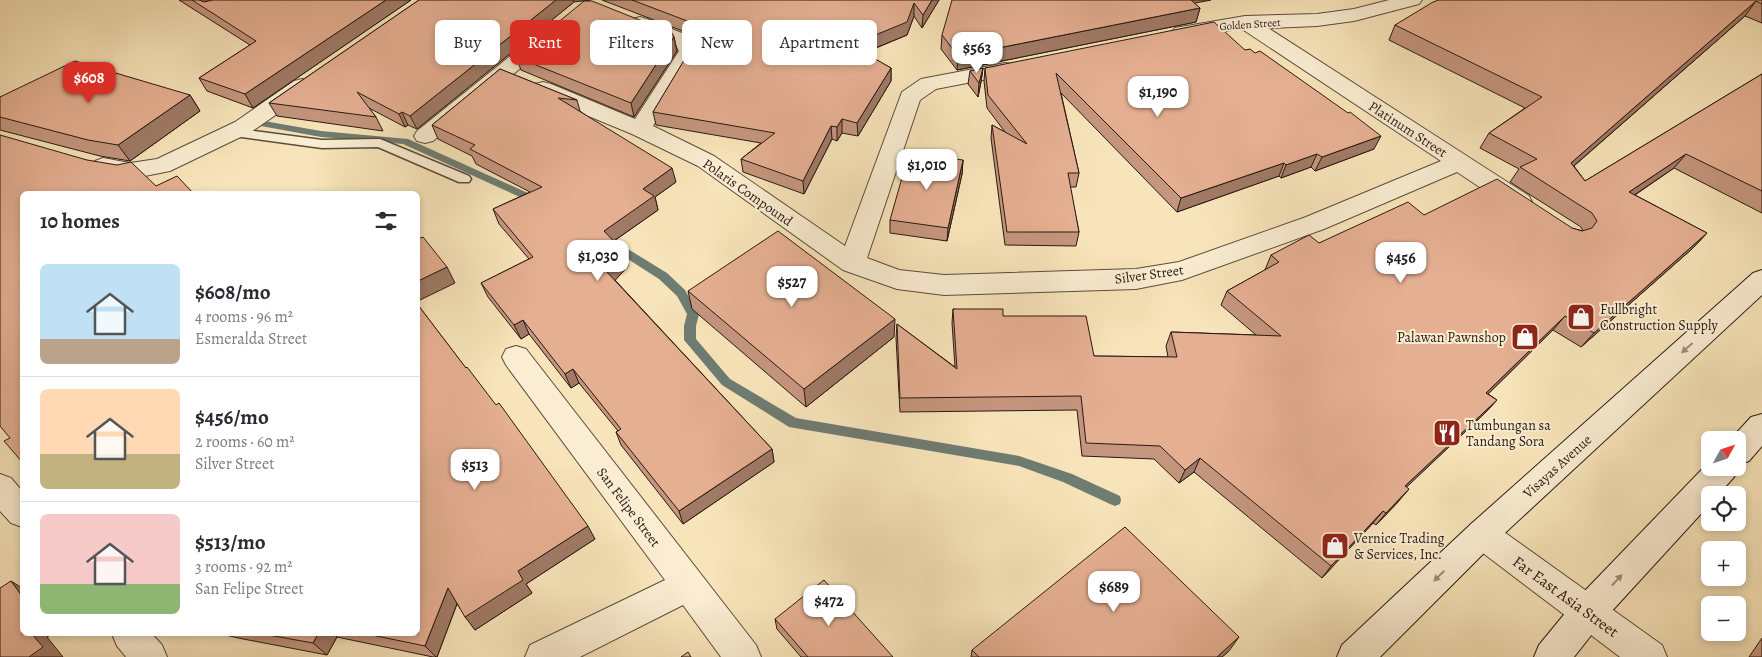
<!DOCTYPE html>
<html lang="en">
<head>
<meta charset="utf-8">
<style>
	:root { --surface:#fff; --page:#f2f2f3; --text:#2b2b33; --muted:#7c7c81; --line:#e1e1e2; --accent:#d93025 }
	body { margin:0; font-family:Alegreya,serif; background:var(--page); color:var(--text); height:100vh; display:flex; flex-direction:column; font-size:19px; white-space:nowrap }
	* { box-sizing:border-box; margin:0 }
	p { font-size:16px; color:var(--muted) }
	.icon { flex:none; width:28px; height:28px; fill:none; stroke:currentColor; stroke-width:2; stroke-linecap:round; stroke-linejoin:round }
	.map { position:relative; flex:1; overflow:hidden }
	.drawer { position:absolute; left:20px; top:191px; width:400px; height:445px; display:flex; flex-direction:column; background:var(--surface); border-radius:8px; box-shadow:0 2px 8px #0003 }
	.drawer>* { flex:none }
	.guide { position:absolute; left:435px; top:20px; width:475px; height:45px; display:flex; gap:10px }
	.needle { width:32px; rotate:50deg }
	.buttons { position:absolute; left:1701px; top:431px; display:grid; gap:10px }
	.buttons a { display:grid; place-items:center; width:45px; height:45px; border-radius:8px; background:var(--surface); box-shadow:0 2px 8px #0003; font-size:25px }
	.price { position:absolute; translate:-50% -42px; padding:0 11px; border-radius:10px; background:#fff; color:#222; font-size:16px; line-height:32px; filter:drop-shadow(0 1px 2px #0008) }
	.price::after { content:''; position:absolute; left:50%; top:30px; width:15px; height:11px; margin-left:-8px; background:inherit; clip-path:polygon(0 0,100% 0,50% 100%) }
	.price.current { background:var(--accent); color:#fff }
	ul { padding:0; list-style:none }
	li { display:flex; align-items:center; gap:15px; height:125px; padding:0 20px }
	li+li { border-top:1px solid var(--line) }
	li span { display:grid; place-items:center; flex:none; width:140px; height:100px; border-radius:8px; color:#555 }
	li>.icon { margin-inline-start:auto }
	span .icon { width:60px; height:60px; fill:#fffc; stroke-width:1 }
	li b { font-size:21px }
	h2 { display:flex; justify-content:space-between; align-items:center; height:60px; padding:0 20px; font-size:21px }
	.pill { padding:0 18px; border-radius:8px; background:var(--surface); box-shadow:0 2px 8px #0003; font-size:18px; line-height:45px }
	.pill.current { background:var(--accent); color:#fff }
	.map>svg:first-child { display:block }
</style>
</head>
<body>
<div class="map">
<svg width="1762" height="657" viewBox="0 0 1762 657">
	<rect width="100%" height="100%" fill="#f8e4ba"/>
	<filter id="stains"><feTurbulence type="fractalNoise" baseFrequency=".004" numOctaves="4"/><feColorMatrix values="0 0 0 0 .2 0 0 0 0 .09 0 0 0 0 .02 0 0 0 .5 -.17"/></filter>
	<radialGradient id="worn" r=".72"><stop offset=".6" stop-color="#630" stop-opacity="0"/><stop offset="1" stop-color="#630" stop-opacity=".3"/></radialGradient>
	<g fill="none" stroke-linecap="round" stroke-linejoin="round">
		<path fill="#6e7c72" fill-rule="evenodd" d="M247,118L321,131L408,139L541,199L542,201L541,203H533L403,144L321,137L244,123V119Z
			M610,238L667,273L685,290L699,314L696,326V339L730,379L796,418L1019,456L1072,474L1120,496L1121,500L1120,504L1115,506L1110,504L1063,482L1019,466L789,427L722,385L684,340V326L687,314L677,296L659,279L606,245L605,242Z"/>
		<defs>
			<path id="service" d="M232,128L322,140L380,139L469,176L471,179L469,182H459L378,147L322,148L227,135L225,132Z"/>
			<path id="minor" d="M1389,0H1422L1419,4L1354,21L1317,26L1268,28L1529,196L1532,202L1529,208L1520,210L1511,208L1457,172L1324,229L1182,280L1136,289L944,295L897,289L843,270L698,166L632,134L535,94L532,89L535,84L543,82L551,84L635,119L679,51L676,45L633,27L630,23L633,19L640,17L647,19L692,37L699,51L653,126L714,156L845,246L902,92L921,79L1005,63L1013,64L1016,69L1013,74L936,89L920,100L867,258L899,270L944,275L1136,269L1179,262L1306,217L1441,161L1242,29C1223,30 1191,40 1175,36L1172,32L1175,28L1245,16L1317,14L1354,9Z
				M546,31L553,33L556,37L553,41L433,141L425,143L417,141L414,136L417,131L539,33Z
				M302,79L310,81L313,86L310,91L251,132L170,171L130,179L95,171L91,166L95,161L103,158L130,163L157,159L235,122L294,81Z
				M516,346L526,349L756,645L761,657H721L683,605L580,657H525L530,645L665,580L506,365L502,357L506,349Z
				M0,474L11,478L22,491V527L11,523L0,511Z
				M1482,519L1493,524L1662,645L1667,657H1620L1471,544L1466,534L1471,524Z
				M112,634H152L162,645L167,657H126L117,646Z"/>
			<path id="secondary" d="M1762,270V295L1493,544L1380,657H1337L1342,645L1471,524L1753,273Z
				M1762,414V446L1749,461L1738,465V440H1730L1751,417Z
				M1710,461V468L1738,466V468L1734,477L1718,495H1710V504L1600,624L1574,657H1534L1539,645L1576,600Z"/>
		</defs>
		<use href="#service" stroke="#5c4c3b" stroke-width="3"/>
		<use href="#minor" stroke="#5c4c3b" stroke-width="2"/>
		<use href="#secondary" stroke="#281911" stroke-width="2"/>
		<use href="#service" fill="#faedd2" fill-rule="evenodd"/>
		<use href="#minor" fill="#faedd2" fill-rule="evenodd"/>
		<use href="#secondary" fill="#faedd2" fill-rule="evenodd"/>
	</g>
	<path fill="#c5967e" stroke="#281911" d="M179,0H411L253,108L207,91L199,78L250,45Z
		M419,0H591L574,2L417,129L408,125L405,127L369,108L376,117L383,131L277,116L269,103Z
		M602,0H939L922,28L914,16L907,35L864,53L891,68V81L858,136L842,133L837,141L832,139L804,194L743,172L741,159L761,143L656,125L653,112L696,41L693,35Z
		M1762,0V23L1745,16L1574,166L1585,181L1762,74V213L1674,168L1635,195L1707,233L1693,248L1581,347L1553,330L1488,394L1497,400L1485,413L1406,487L1398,502L1376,525L1373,523L1322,578L1194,472L1179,483L1154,459L1082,456L1077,410L900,412L896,338L897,324L955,367L952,323L953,309L1003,316L1094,356L1168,357L1166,346L1171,332L1256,335L1221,305L1227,291L1265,270L1271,255L1319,243L1424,215L1572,228L1583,231L1581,227L1510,182L1519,169L1480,148L1489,133L1525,108L1389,40L1395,25Z
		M1194,3L1200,8L1196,22L957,70L941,49L942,35Z
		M674,37L677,51L634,117L521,70L516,57Z
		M1245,50L1374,149L1315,171L1311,167L1281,178L1279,176L1177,212L1061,93L1079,173L1076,187H1070L1079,232L1076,246L1005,245L991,138L992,125L1005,132L987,108L984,81L985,68Z
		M983,68L981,82L978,97L968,84L970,71Z
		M500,69L577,100L580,111L676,182L655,197L658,210L614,241L624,252L628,266L615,280L772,449L774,462L683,524L621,445L616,432L618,431L579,383L571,388L529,334L521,339L488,297L481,283L529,259L499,224L493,209L530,192L476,164L472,156L438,139L432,125Z
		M190,95L200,111L130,161L100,156L0,130V97Z
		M963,160L962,174L947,241L890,233V220Z
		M688,291L894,337L806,407L692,309Z
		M418,305L595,539L526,584L532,593L475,630L457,604L437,657H433L337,637L327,655L238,638L222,634H418Z
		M775,619L893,657H801L777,629Z
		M1762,638V657H1749Z
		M972,650L1229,651L1222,657H971Z"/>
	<path fill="#a07a66" stroke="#281911" d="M386,0H411L253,108L245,94Z
		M556,0H573L574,2L417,129L410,116Z
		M932,0H939L922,28L923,15Z
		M1181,0H1211L1180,6Z
		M1756,1L1745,16L1561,177L1571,163Z
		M914,3V16L907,35L851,58V45Z
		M1200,8L1196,22L957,70L958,56Z
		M674,37L677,51L634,117L631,103Z
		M891,68V81L858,136L857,123Z
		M983,68L981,82L978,97L979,83Z
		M190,95L200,111L130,161L118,145Z
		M402,112L408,125L405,127L399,114Z
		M842,119V133L837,141V127Z
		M831,126L832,139L804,194L803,181Z
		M1381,136L1374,149L1315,171L1322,157Z
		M1317,154L1311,167L1281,178L1286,165Z
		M1686,154L1674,168L1618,206L1629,192Z
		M963,160L962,174L947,241L948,228Z
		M1284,163L1279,176L1177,212L1181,198Z
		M672,168L676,182L655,197L658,210L608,245L604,231L643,189Z
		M1707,233L1693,248L1581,347L1594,333Z
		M624,252L628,266L611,285L606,271Z
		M447,267L455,283L418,301V281Z
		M1565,316L1553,330L1475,407L1486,393Z
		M895,319L894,337L806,407L804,389Z
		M523,320L529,334L521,339L514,325Z
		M573,369L579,383L571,388L565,374Z
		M1497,400L1485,413L1394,499L1405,486Z
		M772,449L774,462L683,524L679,511Z
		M1200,458L1194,472L1179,483L1185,470Z
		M1409,489L1398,502L1376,525L1386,513Z
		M1383,511L1373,523L1322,578L1331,566Z
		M588,526L595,539L526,584L532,593L475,630L465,617L518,571Z
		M11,581L22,588V596Z
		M448,588L458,601L437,657H436L425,646Z
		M32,634H52L47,637L63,657H29Z
		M318,634H334L337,637L327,655L313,643Z
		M1239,637L1229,651L1222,657H1217Z"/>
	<path fill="#e5af92" stroke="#281911" d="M192,0H199L204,2L213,0H386L245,94L199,78L256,41Z
		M419,0H556L410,116L402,112L399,114L357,92L376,117L269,103Z
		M632,0H932L923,15L914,3L907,22L851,45L891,68L857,123L842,119L837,127L831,126L803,181L741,159L775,133L653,112L698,37L690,22Z
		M952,0H1191L1200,8L958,56L942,35Z
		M1439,0H1762V4L1756,1L1571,163L1585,181L1762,74V191L1686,154L1629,192L1707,233L1594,333L1565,316L1486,393L1497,400L1405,486L1409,489L1386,513L1383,511L1331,566L1200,458L1185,470L1160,446L1086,443L1081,396L900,398L897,324L957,369L953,309H1003V316H1086L1094,356L1177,357L1171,332L1281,336L1227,291L1279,262L1271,255L1309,235L1319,243L1408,202L1424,215L1497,179L1572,228L1582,231L1592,228L1597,221L1592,213L1520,167L1537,159L1489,133L1542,97L1395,25L1433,2Z
		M584,1H592L672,33L674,37L631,103L516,57Z
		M1214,22L1245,50L1250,49L1255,53L1260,51L1348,113L1350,112L1381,136L1322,157L1317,154L1286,165L1284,163L1181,198L1056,73L1079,173H1068L1079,232H1007L992,125L1027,144L988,95L985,68Z
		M75,61L190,95L118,145L88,140L0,117V97Z
		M983,68L979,83L970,71Z
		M500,69L577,100L558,98L672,168L643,189L654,196L604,231L624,252L606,271L772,449L679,511L616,432L621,429L573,369L565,374L523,320L514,325L481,283L533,257L493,209L542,187L470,149L475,145L432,125Z
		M0,135L87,160L117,165L131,162L156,186L177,176L194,194H22V462L4,441L10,438L0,426Z
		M909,153L963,160L948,228L890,220Z
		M778,231L895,319L804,389L688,291Z
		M423,237L447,267L418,281V239Z
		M418,305L466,368L467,367L496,405L499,403L588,526L518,571L523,580L465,617L448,588L425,646L367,634H418Z
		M1125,527L1239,637L1217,657H979L972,650Z
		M824,580L893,657H808L775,619Z
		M11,581L22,596V634H32L43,647L29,657H0V588Z
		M263,634H318L313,643Z
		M688,652L691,657H681Z"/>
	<defs><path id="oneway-solid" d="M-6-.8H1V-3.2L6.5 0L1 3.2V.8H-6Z" transform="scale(1.25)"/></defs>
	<g fill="#9c8e7b">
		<use href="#oneway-solid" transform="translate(1687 348) rotate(138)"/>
		<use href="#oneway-solid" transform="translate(1439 576) rotate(136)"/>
		<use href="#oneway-solid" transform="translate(1617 580) rotate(-47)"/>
	</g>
	<defs>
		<symbol id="shop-square" viewBox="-11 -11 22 22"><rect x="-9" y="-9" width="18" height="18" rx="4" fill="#8f2418" stroke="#faedd2"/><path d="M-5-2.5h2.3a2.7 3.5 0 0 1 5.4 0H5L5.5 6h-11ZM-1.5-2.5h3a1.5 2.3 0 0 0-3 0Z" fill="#fff"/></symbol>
		<symbol id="restaurant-square" viewBox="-11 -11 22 22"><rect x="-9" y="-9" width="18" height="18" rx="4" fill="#8f2418" stroke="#faedd2"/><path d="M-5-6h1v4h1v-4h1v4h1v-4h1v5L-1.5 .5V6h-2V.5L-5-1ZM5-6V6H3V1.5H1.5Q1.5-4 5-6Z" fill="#fff"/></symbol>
	</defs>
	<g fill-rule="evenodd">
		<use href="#shop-square" x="1565" y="301" width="32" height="32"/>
		<use href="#shop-square" x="1509" y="321" width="32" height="32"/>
		<use href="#restaurant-square" x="1431" y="417" width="32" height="32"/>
		<use href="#shop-square" x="1319" y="530" width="32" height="32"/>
	</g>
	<g text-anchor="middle" stroke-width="4" stroke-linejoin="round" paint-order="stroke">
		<g font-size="11" fill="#281911" stroke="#faedd2">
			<text transform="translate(1250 24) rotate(-4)" y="4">Golden Street</text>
		</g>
		<g font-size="14" fill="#281911" stroke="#faedd2">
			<text transform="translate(1408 129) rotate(33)" y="5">Platinum Street</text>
			<text transform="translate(748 192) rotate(35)" y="5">Polaris Compound</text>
			<text transform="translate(1149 274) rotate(-8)" y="5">Silver Street</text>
			<text transform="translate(1557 466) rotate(-42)" y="5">Visayas Avenue</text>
			<text transform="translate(629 507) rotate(53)" y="5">San Felipe Street</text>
		</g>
		<g font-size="14" fill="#281911" stroke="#faedd2" text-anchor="start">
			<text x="1600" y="314">Fullbright<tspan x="1600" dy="16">Construction Supply</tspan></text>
			<text x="1506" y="342" text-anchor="end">Palawan Pawnshop</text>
			<text x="1466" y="430">Tumbungan sa<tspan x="1466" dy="16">Tandang Sora</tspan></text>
			<text x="1354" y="543">Vernice Trading<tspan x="1354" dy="16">&amp; Services, Inc.</tspan></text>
		</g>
		<g font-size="16" fill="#281911" stroke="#faedd2">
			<text transform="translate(1566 596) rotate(36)" y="6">Far East Asia Street</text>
		</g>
	</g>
	<rect width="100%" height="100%" filter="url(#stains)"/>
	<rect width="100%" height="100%" fill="url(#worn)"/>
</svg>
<div class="buttons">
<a><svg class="needle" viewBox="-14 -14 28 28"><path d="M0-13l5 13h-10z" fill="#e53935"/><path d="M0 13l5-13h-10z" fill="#7c7c81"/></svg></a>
<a><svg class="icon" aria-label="locate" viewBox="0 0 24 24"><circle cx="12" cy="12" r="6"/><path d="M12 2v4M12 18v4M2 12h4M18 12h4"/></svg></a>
<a>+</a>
<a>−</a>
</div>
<b class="price" style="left:977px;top:74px">$563</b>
<b class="price current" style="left:89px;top:104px">$608</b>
<b class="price" style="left:1158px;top:118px">$1,190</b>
<b class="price" style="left:927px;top:191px">$1,010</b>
<b class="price" style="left:598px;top:282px">$1,030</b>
<b class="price" style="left:1401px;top:284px">$456</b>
<b class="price" style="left:792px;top:308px">$527</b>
<b class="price" style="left:475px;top:491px">$513</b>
<b class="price" style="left:1114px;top:613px">$689</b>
<b class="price" style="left:829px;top:627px">$472</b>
<div class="guide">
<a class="pill">Buy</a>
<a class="pill current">Rent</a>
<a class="pill">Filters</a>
<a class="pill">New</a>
<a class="pill">Apartment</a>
</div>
<section class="drawer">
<h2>10 homes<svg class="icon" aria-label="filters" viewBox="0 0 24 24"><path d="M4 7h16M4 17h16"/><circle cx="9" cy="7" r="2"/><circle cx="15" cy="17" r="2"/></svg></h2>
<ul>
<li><span style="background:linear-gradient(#bfe0f5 75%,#b9a48a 0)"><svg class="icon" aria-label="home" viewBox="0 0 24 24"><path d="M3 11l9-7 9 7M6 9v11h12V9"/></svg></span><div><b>$608/mo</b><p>4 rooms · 96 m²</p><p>Esmeralda Street</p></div></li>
<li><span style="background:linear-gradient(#ffd9b3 65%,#c2b280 0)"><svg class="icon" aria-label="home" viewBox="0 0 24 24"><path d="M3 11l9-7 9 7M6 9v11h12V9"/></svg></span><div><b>$456/mo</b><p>2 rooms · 60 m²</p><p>Silver Street</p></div></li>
<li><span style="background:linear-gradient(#f6c9c9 70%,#8fb573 0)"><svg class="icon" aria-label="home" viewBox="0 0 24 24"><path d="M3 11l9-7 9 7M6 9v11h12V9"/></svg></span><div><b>$513/mo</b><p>3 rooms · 92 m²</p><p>San Felipe Street</p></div></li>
</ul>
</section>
</div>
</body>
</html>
